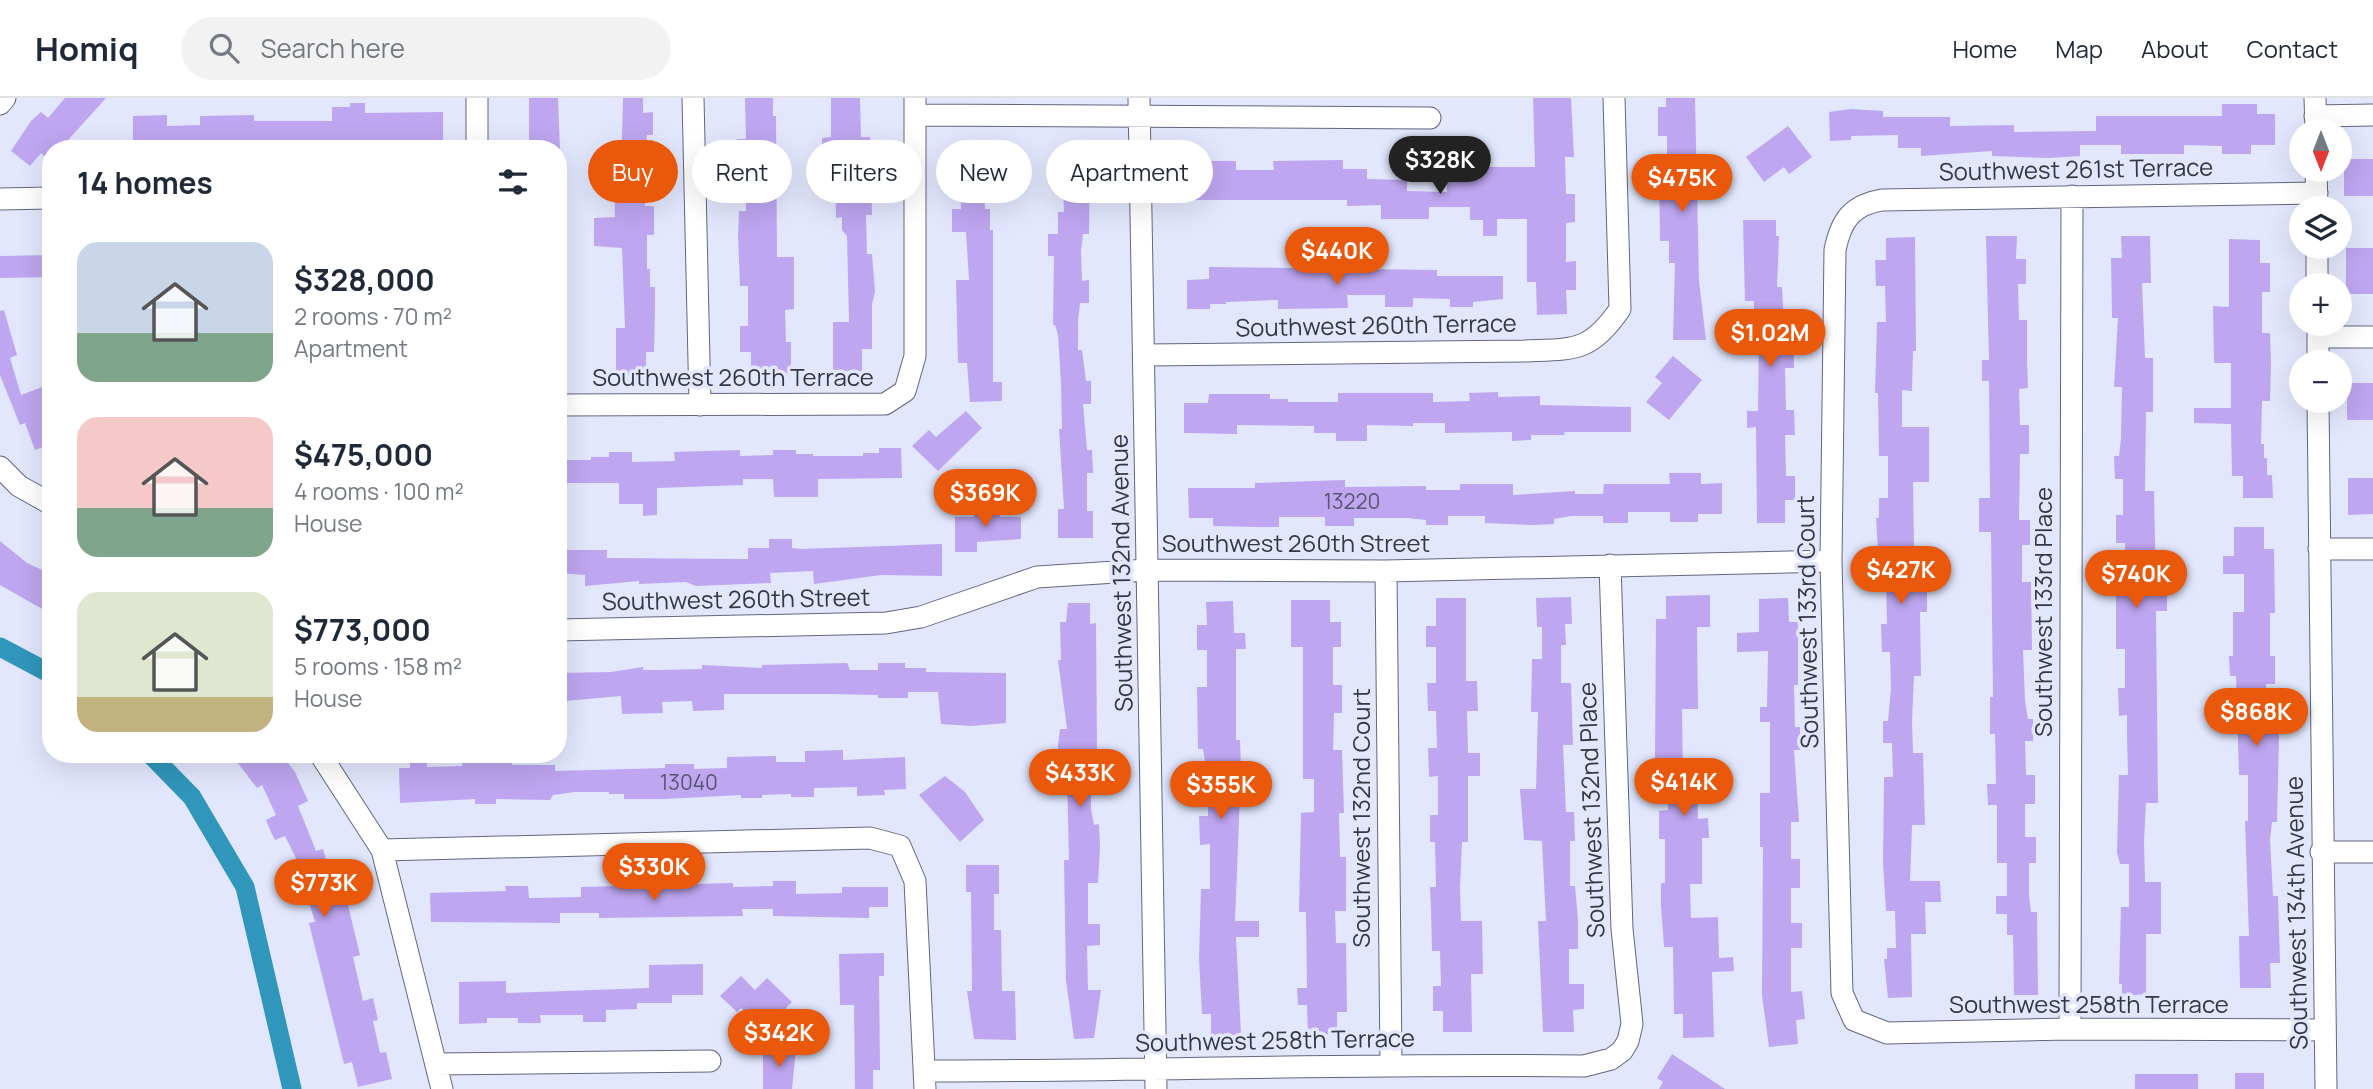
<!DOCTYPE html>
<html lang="en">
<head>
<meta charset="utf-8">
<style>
	:root { --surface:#fff; --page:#f2f2f3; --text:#1f2937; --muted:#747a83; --line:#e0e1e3; --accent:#ea580c }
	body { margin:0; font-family:Manrope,sans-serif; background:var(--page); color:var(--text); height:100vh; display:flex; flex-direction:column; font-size:26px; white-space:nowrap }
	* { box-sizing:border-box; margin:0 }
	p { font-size:23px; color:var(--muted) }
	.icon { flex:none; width:38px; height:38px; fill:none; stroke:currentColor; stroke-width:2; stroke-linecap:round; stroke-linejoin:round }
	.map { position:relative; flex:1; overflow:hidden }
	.details { position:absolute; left:42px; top:42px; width:525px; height:623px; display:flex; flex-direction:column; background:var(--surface); border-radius:28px; box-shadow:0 7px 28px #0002 }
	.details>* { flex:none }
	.hud { position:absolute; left:588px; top:42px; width:665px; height:63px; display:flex; gap:14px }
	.needle { width:46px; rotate:180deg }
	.tools { position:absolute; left:2289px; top:21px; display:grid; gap:14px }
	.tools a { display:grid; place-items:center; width:63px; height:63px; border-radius:50%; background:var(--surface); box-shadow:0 7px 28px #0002; font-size:35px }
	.price { position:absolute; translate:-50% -60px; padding:0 16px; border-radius:24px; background:var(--accent); color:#fff; font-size:23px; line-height:46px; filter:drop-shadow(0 2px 4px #0008) }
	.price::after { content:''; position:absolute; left:50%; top:42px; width:21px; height:16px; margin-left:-10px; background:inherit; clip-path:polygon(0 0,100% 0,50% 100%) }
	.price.selected { background:#222; color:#fff }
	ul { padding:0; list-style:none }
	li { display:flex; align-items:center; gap:21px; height:175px; padding:0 35px }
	li span { display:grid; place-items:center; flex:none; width:196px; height:140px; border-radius:21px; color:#555 }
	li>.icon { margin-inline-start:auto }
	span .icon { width:84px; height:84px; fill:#fffc; stroke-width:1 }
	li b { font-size:30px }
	h2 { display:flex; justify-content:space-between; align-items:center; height:84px; padding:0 35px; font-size:30px }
	.chip { padding:0 24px; border-radius:32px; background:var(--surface); box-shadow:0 7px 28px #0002; font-size:24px; line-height:63px }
	.chip.selected { background:var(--accent); color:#fff }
	header { display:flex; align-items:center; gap:42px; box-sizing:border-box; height:98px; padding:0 35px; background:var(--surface); border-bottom:2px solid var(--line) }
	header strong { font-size:33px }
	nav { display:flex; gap:38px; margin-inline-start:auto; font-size:24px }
	.search { width:490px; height:63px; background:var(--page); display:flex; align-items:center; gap:18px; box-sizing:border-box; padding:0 24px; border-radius:38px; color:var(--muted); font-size:26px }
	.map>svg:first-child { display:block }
</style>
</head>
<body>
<header>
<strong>Homiq</strong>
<div class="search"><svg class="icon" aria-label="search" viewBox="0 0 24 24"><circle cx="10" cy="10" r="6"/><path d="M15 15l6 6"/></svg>Search here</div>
<nav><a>Home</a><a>Map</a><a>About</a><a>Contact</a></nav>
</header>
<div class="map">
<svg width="2373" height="991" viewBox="0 0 2373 991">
	<rect width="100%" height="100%" fill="#e2e7fd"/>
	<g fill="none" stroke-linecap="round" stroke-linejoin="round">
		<path stroke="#3096bb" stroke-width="19" d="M0,549L51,576
			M150,656L192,699L245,789L292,991"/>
	</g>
	<path fill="#bea6f0" d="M65,0H106L60,51H51V64L41,55L30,68L11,53L31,23L41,14L48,20Z
		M529,0H558L560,51H529Z
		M623,0H643V15L653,14V37H647L644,69L645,108H654V137H647V171H650V189H655V211L654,254H646V277H616V230H625L622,150L594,148V120L615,119L614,79H621Z
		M745,0H773V18H776L777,159H794V211L785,212L786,244H791V275H751V254H740V228H748V188H740L738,138L739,113H746V69H737V41H746Z
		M831,0H860L861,39H870L872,117H866L867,156H872L875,194L872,206V251H862V273H833V224H849L847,138L842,132V119L836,120L835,67H822V40L831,39Z
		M1533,0H1571L1574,59H1565L1566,96H1575V124L1566,125V164L1576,163V192H1566L1567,216L1537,217L1536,184H1527V121H1497V138H1483V122H1470V109H1429V121H1381V107L1347,108V102H1184V72H1208V63H1236V72H1274L1273,63L1343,62V71H1367V81L1407,82V93L1447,94V78H1471V69H1535Z
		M1666,0H1695L1699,183L1706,242H1673L1675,165H1669V143H1660L1659,73H1667V38H1658V9H1666Z
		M350,5H365V15L443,14V43H422V51H396V45L361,46V51H269V47L230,48V51H133V18L167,17V28L200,27V18L254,17V23H332V9H350Z
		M2222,6H2257V16H2275V47H2251V56H2222V48L2184,47V56H2121V47H2080V58L2049,60L1992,58V53L1921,58V50H1898V37L1851,38V42L1830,43L1829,14L1851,11L1883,13V19H1950V28L2014,27V34L2096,33V18H2222Z
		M1788,28L1812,59L1789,76L1784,69L1764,84L1746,59Z
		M990,50V79H984L985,111H990V132H993V284H1002V303L970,304L967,265H958L956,182H969L966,134H952V111H961L960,78H955L954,51Z
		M1090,50L1089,136H1083L1081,153L1082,183L1089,182V205H1080L1078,222V252H1082L1086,283H1091V306H1083L1087,352H1092L1093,375H1087V413H1093V440H1058V411H1064L1059,331H1062L1061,285L1058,237L1055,227H1053L1054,158H1048V136H1058V114H1064L1062,51Z
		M2344,61H2373V98H2344Z
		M1743,122H1776V138H1779L1777,189H1782L1783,211H1793L1794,270H1785L1786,312H1794L1795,337H1785L1786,378H1795V402H1785V425H1757L1756,329L1747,330V313H1758L1759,237H1754V203H1745Z
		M1986,138H2017L2016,161H2026V186H2018L2019,222H2027V262L2028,290L2019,291L2020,327H2029V356H2020L2019,422H2030V447H2022V484H2031L2032,552H2023L2025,603L2028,621H2033V643H2025L2026,677H2035V706H2025V739H2036V765H2029V797L2031,814H2037L2038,897H2014L2013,837H2007V816H1996V798H2007V765H1997V707H1988L1987,686H1996L1995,636H1990V599H1993L1991,434H1979V400H1990L1989,283H1982V262H1989Z
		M2121,138H2150L2151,185H2142L2145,260H2153V314H2146L2145,393H2154L2156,492H2167V513H2156L2158,705H2146L2144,743L2145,784H2161V836H2146V896L2134,897H2122V886H2119L2121,809H2129V766H2120L2117,755L2119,677H2128L2127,639V617L2119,618L2118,590H2125V551H2116V484H2125V445H2116V417H2123V381H2115L2114,358H2119L2121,341L2122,289H2114L2118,220H2112L2111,160H2122Z
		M1915,139L1916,253H1913L1912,293L1902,292V329H1929V384H1913L1914,449H1910V481L1927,480V514H1920L1921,578H1914L1912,623L1913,655H1923L1925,727H1912L1910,783H1940L1941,804H1925L1926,836H1911L1912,899L1888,900L1884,861H1887V850H1896L1895,813H1886L1883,764L1884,679H1893L1892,645H1883V623H1888L1891,591L1890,554H1882L1881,526H1887L1886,483H1880L1876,420H1879V400H1888V358H1879L1878,295H1875L1877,224H1886L1885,188H1876L1875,162H1886V140Z
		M2229,141L2260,142V165H2270V194H2262V235H2270L2271,264L2270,303H2262L2261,346H2264V360H2267V377H2272L2273,400H2243V378H2232L2231,326L2194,325V310H2231V265H2214L2213,208L2229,209Z
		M2346,150H2373V196H2346Z
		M51,157V179L0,180V158Z
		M1209,169L1437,172V178H1503V201L1473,204V209H1450V201L1413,200V209H1385V197H1347L1348,210L1278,211V202L1226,204V206H1210V211H1187V182L1209,181Z
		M4,212L17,257L10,260L21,297L42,289L51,310V346L35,352L25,325L20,327L0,277V213Z
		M1673,258L1702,282L1669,322L1646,304L1662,285L1655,279Z
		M2347,285H2373V322H2347Z
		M1498,294V299L1540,298V307L1631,309V334H1564L1565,337H1531V342L1512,343V334L1445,335V325H1413V328L1367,327V343H1336V335H1314V328L1237,327V336L1184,335V305H1208L1209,296H1270V301H1288V304H1338V295H1433V304L1470,303L1469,295Z
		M966,313L982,330L938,373L912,348L929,332L936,339Z
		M879,350H901L902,380L818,381V399H774L773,381H743V387L657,390V417L643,418V406H619V385H558V362H591V359H609V354H632V364L675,363L674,354L740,352V358L773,357V352H796V356H813V358H863V355H879Z
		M1669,375H1701V386L1722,385V416H1698V424H1670V414H1628V425H1603V418H1571L1554,421V426L1532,427L1485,425V418H1448V427H1426V422L1408,420H1354V428H1325V419H1279V429H1256L1213,428V420H1189L1188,390H1255V385L1345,382V389L1426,388V392H1460V386H1513V397L1575,393V396H1603L1604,386H1670Z
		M2348,380H2373V416L2348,417Z
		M974,408H1000V419H1021V441L977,444V454H955V419H974Z
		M2234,429H2264V451H2274L2275,515H2270V558H2275V586H2266L2267,628H2276L2279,639L2277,724H2272L2270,741L2273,798H2278L2280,865H2270L2271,890H2240L2239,838H2249L2245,723H2248V677H2239L2236,578H2230L2229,558H2233V514H2244V476H2223V458H2234Z
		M769,441H792V450L802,451L942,446V478L881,477L814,486L813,473L770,475L771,485L696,488L686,484L639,486V483L585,488V477L558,475V452H607V460L748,461V450H769Z
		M0,443L27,465L51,476V516L0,487Z
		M1710,497V529H1697L1698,611H1682L1683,688H1697L1698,721L1708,720L1709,740H1702V786H1690L1691,820L1718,819L1719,860L1733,859L1734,873L1712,874L1714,939L1683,940V916H1674L1673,849H1664L1661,808V785H1665V741H1659V713L1668,712L1667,672H1658L1655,660L1656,521H1666V498Z
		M1571,499L1572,526H1565L1566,547H1561V585H1571L1573,647H1563L1566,714H1574L1575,743H1570V788H1575L1578,822V851H1569V886H1584V911L1573,912L1574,934H1543L1538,823H1546L1542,743L1524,742L1520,691H1536L1538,614H1531L1532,561H1542V529H1537L1536,500Z
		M1436,500H1466V583H1477L1478,613H1467L1468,655H1480V678H1468V744H1462L1460,790L1461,823H1482L1483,876H1471L1472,934H1443V913H1433V888H1441L1440,853H1432L1431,811L1430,789H1436L1435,744H1430V717H1438V678L1429,679L1428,650H1437L1436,613H1428L1427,585H1436V549H1426V528H1436Z
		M1788,500L1789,524H1798V587H1794L1795,629H1800V652H1794L1799,724H1791V761H1800V790H1791V825H1802V850H1791V894L1802,893L1805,921L1796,922L1798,946L1769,949L1762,897L1763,749H1760V695H1770V624H1760V609H1767L1768,553L1737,554V535L1759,534V501Z
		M1291,502H1330V524H1341V549H1333V587H1342V615H1334L1333,652H1342L1344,715H1339L1340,759H1346V813H1335L1336,845H1346L1347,914H1337V936L1308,937L1307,907H1298L1297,890H1307L1306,814H1299L1301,715L1314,714V681H1303V549H1291Z
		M1233,503L1234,535H1245L1246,551H1236V642H1240L1241,671L1235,823H1259V839H1236L1241,937L1211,938V916H1202L1199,861L1201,791H1210V746L1200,747L1199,718H1208V682L1203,651H1198L1197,589H1207V552H1197V527H1207L1206,504Z
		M1068,505H1090V526L1096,525L1097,651H1092L1090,669L1091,711L1094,727L1099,726L1100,749L1098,785H1088V826H1100V847L1087,848L1088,892H1101L1094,940L1074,941L1066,882L1064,762H1069L1067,677H1058V647L1060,631H1067L1058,562H1061L1060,524H1066Z
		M847,565L850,572H878V565H905V570H926V574L1006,575V625L971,628L941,626L938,594H908V600H878V597L830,596H724V612L693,613L692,603L662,604L663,615L622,616L621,598L565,603V599L558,600V575L611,574L643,569V572H661L702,571V567L762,570V567Z
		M843,652V662L905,659L906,691L884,692L885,697L857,698V689L814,690V699H791V696L762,697V700H741V697L665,701H624V696H609V694H575L553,697L550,702L496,701V706H475V701L400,705L399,670H410V658H427V669L462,668V662L512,661V667H555V673L665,670V666H694V671L727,670V659L776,658V664H805V653Z
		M231,656H281L295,674L308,703L298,708L316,753L323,751L329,772L339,770L360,857L353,859L363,903L373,900L378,922L373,923L380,955L386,954L392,981L358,989L352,964L344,966L309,825L315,824L295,758L285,738L275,742L270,732L266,722L276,717L262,687L257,690Z
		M945,678L965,694L984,722L960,744L919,697Z
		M966,767H999V796H994V832H1001L1002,893H1015L1016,942L974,941L967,893H972L971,794H966Z
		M773,783H796V796L842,795V789H888V809H869V820L773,818V811H742L743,818L599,820V815H560V825L431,824L430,795L506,793L505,788H528L529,800L581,799V789L733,785V789L773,788Z
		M884,855V878H879L880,972H873V991H855L854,907H840L839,856Z
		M703,866V897H672V905H637V911L606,912V924H583V917H540L541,925H518V920H487V925L459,926V884L506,883V895L649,890V867Z
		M741,878L755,892L767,880L792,904L764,932L741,910L737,914L720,898Z
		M763,951H796L792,991H763Z
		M1672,956L1725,991H1659L1663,984L1657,980Z
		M2235,975H2264V991H2235Z
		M2135,976H2198V991H2135Z"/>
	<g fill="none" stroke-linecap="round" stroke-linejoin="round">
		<defs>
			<path id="minor" d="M477,0V51
				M693,0L700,307
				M1139,0L1156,991
				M2315,0L2316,33
				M0,6L5,0
				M915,17L1430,20
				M2315,18L2373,17
				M2316,72L2317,110
				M2317,95L1882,102C1852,107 1841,122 1835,152L1831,463L1842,895L1854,922L1887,935L2070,931L2325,932
				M0,101L51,100
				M2317,149V187
				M2318,226V264
				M2318,239H2373
				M1146,257L1524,253C1573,251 1590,255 1620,211L1614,0
				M2318,303L2326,991
				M558,307L885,306L905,293L915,258V0
				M0,369L19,388L51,406
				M2319,451H2373
				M1386,473L1391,966
				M558,532L886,525L921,519L1037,479L1147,472L1386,473L1831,463
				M320,656L382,752L442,991
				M382,752L870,740L900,748L915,783L925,991
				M2321,754H2373
				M2070,931L2072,98
				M436,966L710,963
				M925,973C1145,973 1364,965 1584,968L1611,961L1622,953L1628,943L1632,926L1622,831L1610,467"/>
		</defs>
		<use href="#minor" stroke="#61677e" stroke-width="23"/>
		<use href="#minor" stroke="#fff" stroke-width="21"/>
	</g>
	<g text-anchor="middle" stroke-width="7" stroke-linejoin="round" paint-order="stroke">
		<g font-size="21" fill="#57546e">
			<text x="1352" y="411">13220</text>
			<text x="689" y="692">13040</text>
		</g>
		<g font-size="24" fill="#353843" stroke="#e2e7fd">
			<text transform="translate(2076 72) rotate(-1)" y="8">Southwest 261st Terrace</text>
			<text transform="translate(1376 228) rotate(-1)" y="8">Southwest 260th Terrace</text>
			<text x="733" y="288">Southwest 260th Terrace</text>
			<text x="1296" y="454">Southwest 260th Street</text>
			<text transform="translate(1122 475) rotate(-91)" y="8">Southwest 132nd Avenue</text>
			<text transform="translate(736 502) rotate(-1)" y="8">Southwest 260th Street</text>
			<text transform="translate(2044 514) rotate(-90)" y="8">Southwest 133rd Place</text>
			<text transform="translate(1808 524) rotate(-91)" y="8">Southwest 133rd Court</text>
			<text transform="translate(1592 712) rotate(-92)" y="8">Southwest 132nd Place</text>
			<text transform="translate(1362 720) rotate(-90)" y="8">Southwest 132nd Court</text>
			<text transform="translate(2297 815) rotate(-91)" y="8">Southwest 134th Avenue</text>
			<text x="2089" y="915">Southwest 258th Terrace</text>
			<text transform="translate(1275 943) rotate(-1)" y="8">Southwest 258th Terrace</text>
		</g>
	</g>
</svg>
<div class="tools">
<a><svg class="needle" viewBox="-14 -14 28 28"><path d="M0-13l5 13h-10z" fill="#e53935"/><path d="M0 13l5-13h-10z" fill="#747a83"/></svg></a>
<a><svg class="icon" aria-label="layers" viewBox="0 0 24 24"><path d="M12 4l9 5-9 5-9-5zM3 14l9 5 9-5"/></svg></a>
<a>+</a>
<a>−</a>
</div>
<b class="price selected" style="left:1440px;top:98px">$328K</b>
<b class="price" style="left:1682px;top:116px">$475K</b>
<b class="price" style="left:1337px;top:189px">$440K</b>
<b class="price" style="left:1770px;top:271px">$1.02M</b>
<b class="price" style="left:985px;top:431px">$369K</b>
<b class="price" style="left:1901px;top:508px">$427K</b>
<b class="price" style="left:2136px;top:512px">$740K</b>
<b class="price" style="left:2256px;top:650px">$868K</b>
<b class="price" style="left:1080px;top:711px">$433K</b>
<b class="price" style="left:1684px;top:720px">$414K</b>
<b class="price" style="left:1221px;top:723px">$355K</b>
<b class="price" style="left:654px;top:805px">$330K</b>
<b class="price" style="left:324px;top:821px">$773K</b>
<b class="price" style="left:779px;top:971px">$342K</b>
<div class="hud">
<a class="chip selected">Buy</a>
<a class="chip">Rent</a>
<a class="chip">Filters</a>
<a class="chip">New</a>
<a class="chip">Apartment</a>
</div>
<section class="details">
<h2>14 homes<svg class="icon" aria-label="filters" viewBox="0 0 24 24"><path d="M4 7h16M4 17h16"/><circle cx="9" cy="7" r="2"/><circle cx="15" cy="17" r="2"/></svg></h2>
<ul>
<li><span style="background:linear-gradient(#c9d6e8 65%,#7fa58c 0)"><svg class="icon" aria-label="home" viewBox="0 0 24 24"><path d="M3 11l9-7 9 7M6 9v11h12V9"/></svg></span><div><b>$328,000</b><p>2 rooms · 70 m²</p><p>Apartment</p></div></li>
<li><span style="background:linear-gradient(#f6c9c9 65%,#7fa58c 0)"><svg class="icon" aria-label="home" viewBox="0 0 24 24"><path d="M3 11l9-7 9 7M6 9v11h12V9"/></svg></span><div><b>$475,000</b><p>4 rooms · 100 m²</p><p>House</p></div></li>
<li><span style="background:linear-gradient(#dfe7d0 75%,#c2b280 0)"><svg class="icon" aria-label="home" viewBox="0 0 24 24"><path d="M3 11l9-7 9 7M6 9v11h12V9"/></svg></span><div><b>$773,000</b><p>5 rooms · 158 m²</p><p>House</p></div></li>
</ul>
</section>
</div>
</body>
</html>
